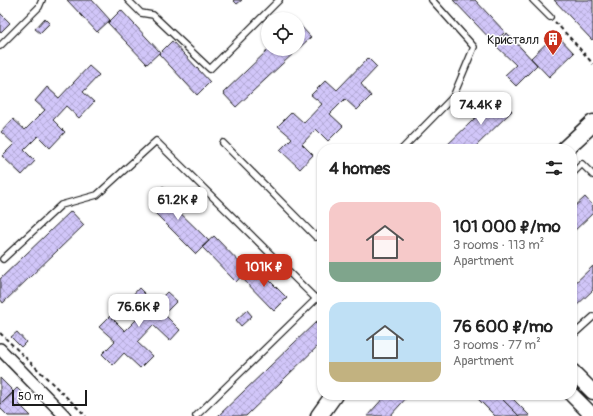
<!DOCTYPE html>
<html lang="en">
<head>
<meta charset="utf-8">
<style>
	:root { --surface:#fff; --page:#f2f2f2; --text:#222; --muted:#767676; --accent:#c8321e }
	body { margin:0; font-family:Pangolin,sans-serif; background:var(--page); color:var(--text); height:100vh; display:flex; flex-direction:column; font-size:15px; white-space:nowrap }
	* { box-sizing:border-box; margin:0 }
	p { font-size:13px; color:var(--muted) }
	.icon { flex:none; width:22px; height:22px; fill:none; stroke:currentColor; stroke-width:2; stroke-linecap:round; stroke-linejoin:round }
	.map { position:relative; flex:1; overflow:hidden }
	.sheet { position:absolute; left:317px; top:144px; width:260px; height:256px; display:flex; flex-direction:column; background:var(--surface); border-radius:16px; box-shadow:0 1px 3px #0004 }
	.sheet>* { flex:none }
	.controls { position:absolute; left:261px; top:12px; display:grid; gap:8px }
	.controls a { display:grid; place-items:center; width:44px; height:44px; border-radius:50%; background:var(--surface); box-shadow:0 1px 3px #0004; font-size:20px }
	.scale { position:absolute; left:12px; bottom:10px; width:75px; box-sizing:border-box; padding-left:4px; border:2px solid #1c1c1c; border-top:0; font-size:11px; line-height:14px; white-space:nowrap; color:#1c1c1c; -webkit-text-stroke:3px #fff; paint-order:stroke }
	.price { position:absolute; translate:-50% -34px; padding:0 9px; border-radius:8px; background:#fff; color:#222; font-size:13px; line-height:26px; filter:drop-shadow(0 1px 2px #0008) }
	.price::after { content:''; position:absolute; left:50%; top:24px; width:12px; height:9px; margin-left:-6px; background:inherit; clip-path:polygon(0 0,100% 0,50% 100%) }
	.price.selected { background:var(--accent); color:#fff }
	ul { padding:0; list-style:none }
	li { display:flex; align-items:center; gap:12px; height:100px; padding:0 12px }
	li span { display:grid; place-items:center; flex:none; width:112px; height:80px; border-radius:12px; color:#555 }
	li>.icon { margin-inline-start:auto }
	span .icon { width:48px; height:48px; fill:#fffc; stroke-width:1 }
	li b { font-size:17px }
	h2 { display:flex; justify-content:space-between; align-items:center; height:48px; padding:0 12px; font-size:17px }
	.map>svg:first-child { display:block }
</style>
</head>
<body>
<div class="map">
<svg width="593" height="416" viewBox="0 0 593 416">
	<defs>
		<pattern id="building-cross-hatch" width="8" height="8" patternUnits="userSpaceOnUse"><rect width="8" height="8" fill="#d1c6f9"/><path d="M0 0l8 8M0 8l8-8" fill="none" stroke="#b3aad5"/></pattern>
	</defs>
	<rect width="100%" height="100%" fill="#fff"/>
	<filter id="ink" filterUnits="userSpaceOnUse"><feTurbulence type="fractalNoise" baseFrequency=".025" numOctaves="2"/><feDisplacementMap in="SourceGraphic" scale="8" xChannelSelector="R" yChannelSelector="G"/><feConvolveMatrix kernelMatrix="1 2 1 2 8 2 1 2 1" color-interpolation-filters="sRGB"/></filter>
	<g filter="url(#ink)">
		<path fill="url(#building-cross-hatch)" stroke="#1c1c1c" d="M67,0H92L110,20L97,32Z
			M233,0H242L237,4Z
			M453,0H475L505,32L494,43Z
			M554,0H593V39L592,40Z
			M121,10L160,52L147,64L108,23Z
			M0,13L10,23L0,33Z
			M45,18L50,23L40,33L35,29Z
			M298,23L311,37L236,107L223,93L269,49H298Z
			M507,33L537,65L516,86L505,75L516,65L494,44Z
			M556,34L574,53L549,77L531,58Z
			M172,41L210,82L197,95L159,54Z
			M368,58L377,67L361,84L371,96L357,110L345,99L330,114L343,126L328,141L316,129L302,144L313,155L300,169L280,150L292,138L278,126L292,112L304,123L322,104L311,95L326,80L337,90Z
			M89,66L99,75L83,92L94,102L79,118L66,106L53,120L65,132L50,148L38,136L24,150L35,161L22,175L2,156L14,144L1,132L13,119L25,130L45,110L35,101L47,87L59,98Z
			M498,96L512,111L473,149H443Z
			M163,186L174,196L169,202L209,241L196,254L154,212L159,207L150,199Z
			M585,197L593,206V213L572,233V209Z
			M71,211L84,225L3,303L0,299V279Z
			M214,236L247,270L236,282L202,247Z
			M253,264L287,298L274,311L241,277Z
			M593,266V290L572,310V286Z
			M139,288L155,304L167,292L177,301L164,314L180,330L170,341L153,325L137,342L152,356L140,368L124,353L113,365L102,354L115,341L99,327L110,316L125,331L142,314L128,300Z
			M247,310L252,316L241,326L236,320Z
			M317,321L322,326V342L246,416H218Z
			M17,332L26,342L21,347L11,337Z
			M0,378L14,392L0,405Z
			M17,388L26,397L19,404L31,416H8L0,408V405Z
			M386,395H409L390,416H367Z
			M474,395H498L519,416H495Z
			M498,395H509L530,416H519Z"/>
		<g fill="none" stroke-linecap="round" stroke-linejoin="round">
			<defs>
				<path id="service" d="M128,0L141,13L153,15L210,69L279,0
					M533,0L550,17
					M0,46L39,7L42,0
					M223,143L316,237L322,231
					M402,149L453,97L474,47L432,0
					M572,174L582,164L593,175
					M3,259L61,205L97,195L156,141L316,299L196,416
					M316,299L322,293
					M572,336L593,317"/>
				<path id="minor" d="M0,349L65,416"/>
				<path id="tertiary" d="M572,371L593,392
					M572,395L593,416"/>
				<path id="secondary" d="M565,149L593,123
					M319,416L334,395"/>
			</defs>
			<use href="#service" stroke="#1c1c1c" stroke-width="8"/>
			<use href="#minor" stroke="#1c1c1c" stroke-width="14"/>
			<use href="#tertiary" stroke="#1c1c1c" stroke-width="17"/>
			<use href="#secondary" stroke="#1c1c1c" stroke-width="19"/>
			<path stroke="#1c1c1c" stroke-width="2" stroke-dasharray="4 3" stroke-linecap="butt" d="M555,22L574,42L593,64
				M0,333L86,416"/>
			<use href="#service" stroke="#fff" stroke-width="5.5"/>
			<use href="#minor" stroke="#fff" stroke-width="11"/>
			<use href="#tertiary" stroke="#fff" stroke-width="14"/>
			<use href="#secondary" stroke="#fff" stroke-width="16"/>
		</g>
	</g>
	<defs>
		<symbol id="building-pin" viewBox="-11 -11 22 30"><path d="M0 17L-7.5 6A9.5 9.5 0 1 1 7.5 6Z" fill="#c8321e" stroke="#fff"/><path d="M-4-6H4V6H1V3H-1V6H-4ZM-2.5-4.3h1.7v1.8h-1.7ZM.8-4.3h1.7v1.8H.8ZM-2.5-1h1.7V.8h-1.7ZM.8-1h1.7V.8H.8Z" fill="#fff"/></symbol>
	</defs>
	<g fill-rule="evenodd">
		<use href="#building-pin" x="542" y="28" width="22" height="30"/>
	</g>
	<g text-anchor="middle" stroke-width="3" stroke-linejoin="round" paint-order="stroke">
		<g font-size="13" fill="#1c1c1c" stroke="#fff" text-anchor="end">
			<text x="539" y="44">Кристалл</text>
		</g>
	</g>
</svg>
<div class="controls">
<a><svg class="icon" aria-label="locate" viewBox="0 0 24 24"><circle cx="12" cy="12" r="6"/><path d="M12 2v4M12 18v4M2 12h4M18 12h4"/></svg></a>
</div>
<div class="scale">50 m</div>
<b class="price" style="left:481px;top:126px">74.4K ₽</b>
<b class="price" style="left:178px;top:221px">61.2K ₽</b>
<b class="price selected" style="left:264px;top:288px">101K ₽</b>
<b class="price" style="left:139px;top:328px">76.6K ₽</b>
<section class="sheet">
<h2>4 homes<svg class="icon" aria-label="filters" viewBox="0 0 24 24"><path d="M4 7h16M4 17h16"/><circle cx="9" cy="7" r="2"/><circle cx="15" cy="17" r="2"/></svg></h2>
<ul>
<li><span style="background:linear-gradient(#f6c9c9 75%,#7fa58c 0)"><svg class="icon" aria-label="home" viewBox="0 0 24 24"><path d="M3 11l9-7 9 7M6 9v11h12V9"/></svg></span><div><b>101 000 ₽/mo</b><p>3 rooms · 113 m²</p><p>Apartment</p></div></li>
<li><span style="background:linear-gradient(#bfe0f5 75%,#c2b280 0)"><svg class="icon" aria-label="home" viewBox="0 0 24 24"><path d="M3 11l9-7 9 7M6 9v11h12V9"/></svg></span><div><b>76 600 ₽/mo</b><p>3 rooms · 77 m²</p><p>Apartment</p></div></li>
</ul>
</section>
</div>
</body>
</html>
